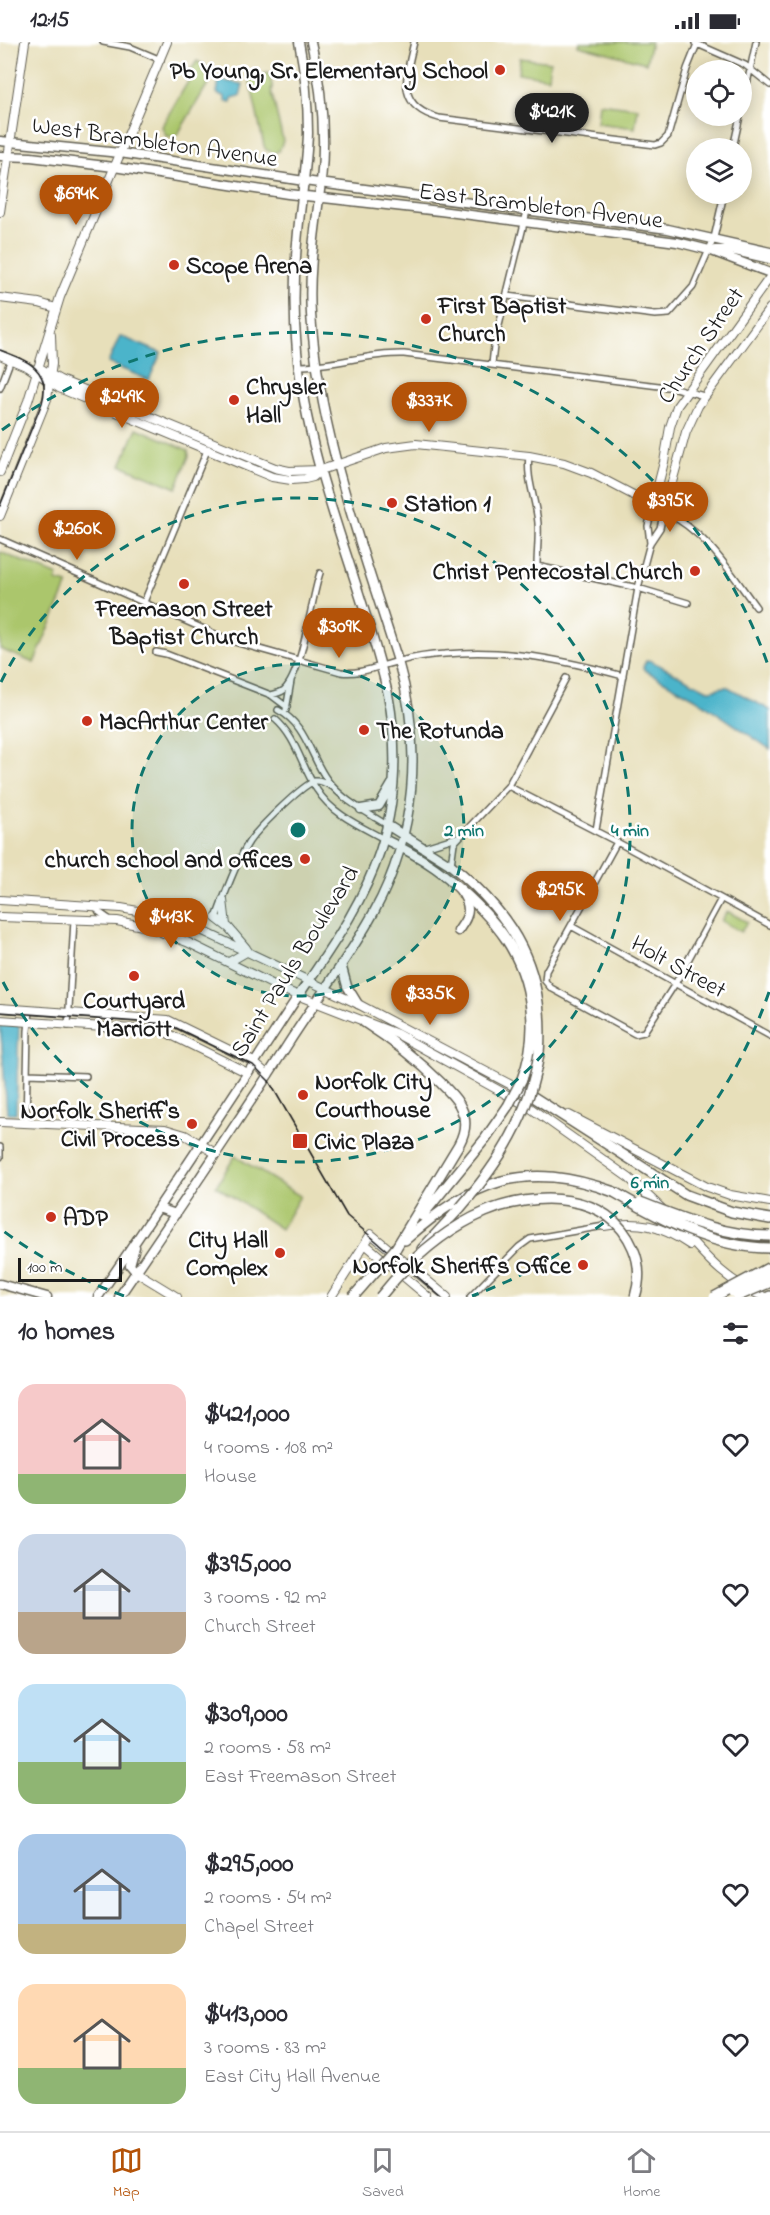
<!DOCTYPE html>
<html lang="en">
<head>
<meta charset="utf-8">
<style>
	:root { --surface:#fff; --page:#f7f7f7; --text:#2b2b33; --muted:#7c7c81; --line:#e1e1e2; --accent:#b45309 }
	body { margin:0; font-family:"Indie Flower",sans-serif; background:var(--page); color:var(--text); height:100vh; display:flex; flex-direction:column; font-size:22px; white-space:nowrap }
	* { box-sizing:border-box; margin:0 }
	p { font-size:20px; color:var(--muted) }
	.icon { flex:none; width:33px; height:33px; fill:none; stroke:currentColor; stroke-width:2; stroke-linecap:round; stroke-linejoin:round }
	.map { position:relative; height:1255px; overflow:hidden }
	.side { display:flex; flex-direction:column; background:var(--surface); flex:1 }
	.side>* { flex:none }
	.tools { position:absolute; left:686px; top:18px; display:grid; gap:12px }
	.tools a { display:grid; place-items:center; width:66px; height:66px; border-radius:50%; background:var(--surface); box-shadow:0 3px 15px #0003; font-size:30px }
	.scale { position:absolute; left:18px; bottom:15px; width:104px; box-sizing:border-box; padding-left:6px; border:3px solid #1c1c1c; border-top:0; font-size:16px; line-height:21px; white-space:nowrap; color:#1c1c1c; -webkit-text-stroke:4px #fff; paint-order:stroke }
	.price { position:absolute; translate:-50% -51px; padding:0 14px; border-radius:21px; background:var(--accent); color:#fff; font-size:20px; line-height:39px; filter:drop-shadow(0 2px 3px #0008) }
	.price::after { content:''; position:absolute; left:50%; top:36px; width:18px; height:14px; margin-left:-9px; background:inherit; clip-path:polygon(0 0,100% 0,50% 100%) }
	.price.selected { background:#222; color:#fff }
	ul { padding:0; list-style:none }
	li { display:flex; align-items:center; gap:18px; height:150px; padding:0 18px }
	li span { display:grid; place-items:center; flex:none; width:168px; height:120px; border-radius:18px; color:#555 }
	li>.icon { margin-inline-start:auto }
	span .icon { width:72px; height:72px; fill:#fffc; stroke-width:1 }
	li b { font-size:26px }
	h2 { display:flex; justify-content:space-between; align-items:center; height:72px; padding:0 18px; font-size:26px }
	.status { display:flex; justify-content:space-between; align-items:center; height:42px; padding:0 30px; background:var(--surface); direction:ltr }
	.status svg { height:16px; fill:currentColor }
	.tab-bar { display:flex; justify-content:space-around; align-items:center; height:84px; border-top:2px solid var(--line); background:var(--surface); font-size:16px; color:var(--muted) }
	.tab-bar a { display:grid; justify-items:center; gap:3px }
	.tab-bar .selected { color:var(--accent) }
	.map>svg:first-child { display:block }
</style>
</head>
<body>
<div class="status"><b>12:15</b><svg viewBox="0 0 49 12"><path d="M0 12V9h3v3zM5 12V6h3v6zM10 12V3h3v9zM15 12V0h3v12zM26 1h20v11H26zM47 4h2v5h-2z"/></svg></div>
<div class="map">
<svg width="770" height="1255" viewBox="0 0 770 1255">
	<rect width="100%" height="100%" fill="#fff"/>
	<filter id="ink" filterUnits="userSpaceOnUse"><feTurbulence type="fractalNoise" baseFrequency=".0167" numOctaves="2"/><feDisplacementMap in="SourceGraphic" scale="12" xChannelSelector="R" yChannelSelector="G"/><feConvolveMatrix kernelMatrix="1 2 1 2 8 2 1 2 1" color-interpolation-filters="sRGB"/></filter>
	<filter id="wash" filterUnits="userSpaceOnUse"><feTurbulence type="fractalNoise" baseFrequency=".008" numOctaves="4" result="noise"/><feDisplacementMap in="SourceGraphic" scale="24" xChannelSelector="R" yChannelSelector="G"/><feGaussianBlur stdDeviation="1.35" result="paint"/><feColorMatrix in="noise" values="0 0 0 0 0 0 0 0 0 0 0 0 0 0 0 0 0 1.4 0 .05"/><feComposite in="paint" operator="in"/></filter>
	<g filter="url(#wash)">
		<rect width="100%" height="100%" fill="#e7dfba"/>
		<path fill="#abc66c" stroke="#647144" stroke-width="1.5" d="M579,0H651L646,21L578,3Z
			M520,16L550,20L548,36L518,31Z
			M197,19L215,30L178,92L173,95L166,94L162,85L164,80L189,38L185,36Z
			M269,31L273,47H271L283,99L279,109L274,111L266,108L264,104L249,35Z
			M599,61L638,66L635,86L597,81Z
			M137,386L188,408L189,414L176,446L121,423Z
			M0,510L58,534L56,539L68,542L34,621L0,607Z
			M727,869L747,880L741,890L721,879Z
			M235,1114L300,1154L281,1187L216,1144Z"/>
		<path fill="#4bb4ca" stroke="#346873" stroke-width="1.5" d="M219,38L243,42L240,54L232,56L231,60L225,59V55L217,51Z
			M120,294L161,311L149,338L108,321Z
			M649,618L708,648C716,649 721,643 728,645L770,668V707L695,656L646,629L643,625L646,619Z
			M0,980L19,983L16,1071H7Z"/>
	</g>
	<g filter="url(#ink)">
		<g fill="none" stroke-linecap="round" stroke-linejoin="round">
			<defs>
				<path id="street" d="M103,0L130,5L161,18
					M414,0C406,35 395,64 439,76L655,103L661,101L668,94L687,27L697,2
					M695,1L745,23L770,43
					M741,70L756,0
					M733,106L740,74
					M507,254L655,273L669,272L693,245L714,196L724,152
					M492,322L494,304L527,169
					M298,324C334,324 368,311 404,312L675,346L704,354
					M0,346L11,317
					M529,414C526,437 536,458 538,481C539,495 537,510 537,524L638,546L688,561
					M0,497L231,599L341,630C360,633 381,623 400,619C415,615 430,613 445,612C507,606 564,618 623,634
					M650,501L648,484L653,463
					M144,560L208,406
					M156,610L166,612L271,653L287,665
					M271,653C275,652 280,651 284,648C303,630 311,557 320,531
					M278,668C307,683 310,715 328,739C343,759 367,770 387,783
					M286,668L291,639
					M275,677C297,696 301,724 317,748C332,772 360,784 384,797
					M508,744L617,800L770,883
					M596,788L638,546L650,501L660,486L664,469C708,492 728,527 756,565
					M617,800L546,929L545,939L551,946L635,992L644,990L675,942L721,857
					M425,805L457,795
					M451,823L454,801L508,744L566,636
					M96,864L99,870L109,877
					M216,876C225,852 234,825 247,803C254,790 302,743 315,739C321,738 327,742 333,745
					M571,884L770,994
					M68,984L74,878
					M27,1032L86,1034
					M26,1082L28,989L30,969
					M0,1105V1115
					M470,1255L519,1205L530,1197L604,1184"/>
				<path id="secondary" d="M0,170L25,0
					M0,256L39,261L56,266
					M0,313L28,325L59,346L272,435L291,438L305,437L313,435L321,428L386,406L416,402L529,414L564,421L591,431L664,469L686,390L698,364L770,266
					M38,325L60,338L275,426L289,429L321,428
					M0,430L28,359L60,255L167,0
					M653,463L664,420L670,385L677,364L770,235
					M0,474L47,357L52,322L51,293
					M0,858L121,866L154,872L190,883L358,962L532,1054
					M223,858L226,883
					M0,875L117,879L148,885L187,900L284,948L397,992L529,1065L629,1136L662,1167
					M216,876L229,886L246,906
					M229,920L248,909
					M0,966L168,978L252,1019L268,1033
					M0,978L163,989L248,1031
					M569,1073L707,1145L730,1153L770,1160
					M0,1080L165,1087L185,1093L217,1112
					M604,1184C640,1179 659,1182 690,1203
					M679,1185C705,1214 727,1241 765,1255
					M365,1202L428,1255
					M136,1230L177,1255
					M331,1255L371,1192L447,1255"/>
				<path id="primary" d="M0,99L120,111L304,139L668,187L770,210
					M0,114L31,115L114,125L288,152L440,169L677,200L709,208L770,231
					M715,208H731L770,217
					M361,767L379,764L392,742
					M387,783L451,823
					M384,797C407,808 468,839 468,868C468,876 462,883 458,889
					M341,922L347,944L358,962
					M158,1166L176,1172
					M135,1205L130,1223L136,1230
					M0,1242L47,1255
					M98,1255C162,1161 225,1066 287,971C321,919 361,868 380,809C397,757 398,705 388,652C361,537 308,428 297,309C293,269 294,230 298,190C301,157 307,124 308,91C308,60 305,30 299,0
					M119,1255C176,1171 233,1088 288,1002C316,958 349,916 374,870C416,793 423,703 398,619C362,505 319,392 311,272C308,227 316,184 321,140C326,93 322,46 311,0"/>
				<path id="highway" d="M451,823C514,874 546,928 539,1011
					M452,840C472,857 491,875 506,897C533,938 540,992 522,1037
					M364,980C392,998 417,1017 441,1041C448,1049 457,1056 461,1066C467,1078 465,1091 459,1102L396,1206
					M532,1054L686,1153L732,1170L770,1177
					M422,1174L485,1097L508,1064
					M405,1198C474,1138 524,1117 614,1150
					M422,1207L460,1166
					M768,1255L770,1254"/>
			</defs>
			<use href="#street" stroke="#636053" stroke-width="8"/>
			<use href="#secondary" stroke="#636053" stroke-width="10"/>
			<use href="#primary" stroke="#636053" stroke-width="11"/>
			<use href="#highway" stroke="#636053" stroke-width="12"/>
			<use href="#street" stroke="#fff" stroke-width="5"/>
			<use href="#secondary" stroke="#fff" stroke-width="8"/>
			<use href="#primary" stroke="#fff" stroke-width="8"/>
			<use href="#highway" stroke="#fff" stroke-width="9"/>
			<path stroke="#1c1c1c" stroke-width="1.5" d="M0,308C26,318 52,327 42,361L0,464
				M0,970L168,982L253,1023L269,1039L347,1174L441,1255"/>
			<defs>
				<path id="primary-bridge" d="M732,1250L770,1233
					M737,1255L770,1241"/>
				<path id="highway-bridge" d="M508,1064L522,1037
					M614,1150C662,1178 713,1206 770,1206
					M640,1160C682,1176 724,1194 770,1194
					M460,1166C500,1120 530,1072 539,1011
					M353,1255L396,1206
					M380,1255C408,1220 443,1188 485,1170C534,1149 609,1149 633,1206C640,1222 640,1239 635,1255
					M714,1255L770,1225"/>
			</defs>
			<use href="#primary-bridge" stroke="#636053" stroke-width="11" stroke-linecap="butt"/>
			<use href="#highway-bridge" stroke="#636053" stroke-width="12" stroke-linecap="butt"/>
			<use href="#primary-bridge" stroke="#fff" stroke-width="8"/>
			<use href="#highway-bridge" stroke="#fff" stroke-width="9"/>
		</g>
	</g>
	<circle cx="298" cy="788" r="166" fill="#0f766e" fill-opacity=".12"/>
	<g fill="none" stroke="#0f766e" stroke-width="3" stroke-dasharray="10 8">
		<circle cx="298" cy="788" r="166"/>
		<path d="M1 640A332 332 0 1 1 1 936"/>
		<path d="M769 950A498 498 0 0 1 472 1254M124 1254A498 498 0 0 1 2 1188M2 388A498 498 0 0 1 769 626"/>
	</g>
	<g fill="#c8321e" stroke="#fff" stroke-width="2">
		<circle cx="500" cy="28" r="6"/>
		<circle cx="174" cy="223" r="6"/>
		<circle cx="426" cy="277" r="6"/>
		<circle cx="234" cy="358" r="6"/>
		<circle cx="392" cy="461" r="6"/>
		<circle cx="695" cy="529" r="6"/>
		<circle cx="184" cy="542" r="6"/>
		<circle cx="87" cy="679" r="6"/>
		<circle cx="364" cy="688" r="6"/>
		<circle cx="305" cy="817" r="6"/>
		<circle cx="134" cy="934" r="6"/>
		<circle cx="303" cy="1053" r="6"/>
		<circle cx="192" cy="1082" r="6"/>
		<rect x="292" y="1091" width="16" height="16" rx="3"/>
		<circle cx="51" cy="1175" r="6"/>
		<circle cx="280" cy="1211" r="6"/>
		<circle cx="583" cy="1223" r="6"/>
	</g>
	<g text-anchor="middle" stroke-width="5" stroke-linejoin="round" paint-order="stroke">
		<g font-size="24" font-weight="bold" fill="#1c1c1c" stroke="#fff" text-anchor="start">
			<text x="488" y="36" text-anchor="end">Pb Young, Sr. Elementary School</text>
			<text x="186" y="231">Scope Arena</text>
			<text x="438" y="271">First Baptist<tspan x="438" dy="28">Church</tspan></text>
			<text x="246" y="352">Chrysler<tspan x="246" dy="28">Hall</tspan></text>
			<text x="404" y="469">Station 1</text>
			<text x="683" y="537" text-anchor="end">Christ Pentecostal Church</text>
			<text x="184" y="574" text-anchor="middle">Freemason Street<tspan x="184" dy="28">Baptist Church</tspan></text>
			<text x="99" y="687">MacArthur Center</text>
			<text x="376" y="696">The Rotunda</text>
			<text x="293" y="825" text-anchor="end">church school and offices</text>
			<text x="134" y="966" text-anchor="middle">Courtyard<tspan x="134" dy="28">Marriott</tspan></text>
			<text x="315" y="1047">Norfolk City<tspan x="315" dy="28">Courthouse</tspan></text>
			<text x="180" y="1076" text-anchor="end">Norfolk Sheriff's<tspan x="180" dy="28">Civil Process</tspan></text>
			<text x="314" y="1107">Civic Plaza</text>
			<text x="63" y="1183">ADP</text>
			<text x="268" y="1205" text-anchor="end">City Hall<tspan x="268" dy="28">Complex</tspan></text>
			<text x="571" y="1231" text-anchor="end">Norfolk Sheriffs Office</text>
		</g>
		<g font-size="24" fill="#1c1c1c" stroke="#fff">
			<text transform="translate(155 99) rotate(8)" y="8">West Brambleton Avenue</text>
			<text transform="translate(541 163) rotate(7)" y="8">East Brambleton Avenue</text>
			<text transform="translate(700 303) rotate(-56)" y="8">Church Street</text>
			<text transform="translate(294 919) rotate(-58)" y="8">Saint Pauls Boulevard</text>
			<text transform="translate(679 924) rotate(29)" y="8">Holt Street</text>
		</g>
	</g>
	<circle cx="298" cy="788" r="9" fill="#0f766e" stroke="#fff" stroke-width="3"/>
	<g font-size="18" text-anchor="middle" font-weight="bold" fill="#0f766e" stroke="#fff" stroke-width="5" stroke-linejoin="round" paint-order="stroke">
		<text x="464" y="794">2 min</text>
		<text x="630" y="794">4 min</text>
		<text x="650" y="1146">6 min</text>
	</g>
</svg>
<div class="tools">
<a><svg class="icon" aria-label="locate" viewBox="0 0 24 24"><circle cx="12" cy="12" r="6"/><path d="M12 2v4M12 18v4M2 12h4M18 12h4"/></svg></a>
<a><svg class="icon" aria-label="layers" viewBox="0 0 24 24"><path d="M12 4l9 5-9 5-9-5zM3 14l9 5 9-5"/></svg></a>
</div>
<div class="scale">100 m</div>
<b class="price selected" style="left:552px;top:102px">$421K</b>
<b class="price" style="left:76px;top:184px">$694K</b>
<b class="price" style="left:122px;top:387px">$249K</b>
<b class="price" style="left:429px;top:391px">$337K</b>
<b class="price" style="left:670px;top:491px">$395K</b>
<b class="price" style="left:77px;top:519px">$260K</b>
<b class="price" style="left:339px;top:617px">$309K</b>
<b class="price" style="left:560px;top:880px">$295K</b>
<b class="price" style="left:171px;top:907px">$413K</b>
<b class="price" style="left:430px;top:984px">$335K</b>
</div>
<section class="side">
<h2>10 homes<svg class="icon" aria-label="filters" viewBox="0 0 24 24"><path d="M4 7h16M4 17h16"/><circle cx="9" cy="7" r="2"/><circle cx="15" cy="17" r="2"/></svg></h2>
<ul>
<li><span style="background:linear-gradient(#f6c9c9 75%,#8fb573 0)"><svg class="icon" aria-label="home" viewBox="0 0 24 24"><path d="M3 11l9-7 9 7M6 9v11h12V9"/></svg></span><div><b>$421,000</b><p>4 rooms · 108 m²</p><p>House</p></div><svg class="icon" aria-label="heart" viewBox="0 0 24 24"><path d="M12 20l-8-8c-3-5 5-10 8-4 3-6 11-1 8 4z"/></svg></li>
<li><span style="background:linear-gradient(#c9d6e8 65%,#b9a48a 0)"><svg class="icon" aria-label="home" viewBox="0 0 24 24"><path d="M3 11l9-7 9 7M6 9v11h12V9"/></svg></span><div><b>$395,000</b><p>3 rooms · 92 m²</p><p>Church Street</p></div><svg class="icon" aria-label="heart" viewBox="0 0 24 24"><path d="M12 20l-8-8c-3-5 5-10 8-4 3-6 11-1 8 4z"/></svg></li>
<li><span style="background:linear-gradient(#bfe0f5 65%,#8fb573 0)"><svg class="icon" aria-label="home" viewBox="0 0 24 24"><path d="M3 11l9-7 9 7M6 9v11h12V9"/></svg></span><div><b>$309,000</b><p>2 rooms · 58 m²</p><p>East Freemason Street</p></div><svg class="icon" aria-label="heart" viewBox="0 0 24 24"><path d="M12 20l-8-8c-3-5 5-10 8-4 3-6 11-1 8 4z"/></svg></li>
<li><span style="background:linear-gradient(#a9c7e8 75%,#c2b280 0)"><svg class="icon" aria-label="home" viewBox="0 0 24 24"><path d="M3 11l9-7 9 7M6 9v11h12V9"/></svg></span><div><b>$295,000</b><p>2 rooms · 54 m²</p><p>Chapel Street</p></div><svg class="icon" aria-label="heart" viewBox="0 0 24 24"><path d="M12 20l-8-8c-3-5 5-10 8-4 3-6 11-1 8 4z"/></svg></li>
<li><span style="background:linear-gradient(#ffd9b3 70%,#8fb573 0)"><svg class="icon" aria-label="home" viewBox="0 0 24 24"><path d="M3 11l9-7 9 7M6 9v11h12V9"/></svg></span><div><b>$413,000</b><p>3 rooms · 83 m²</p><p>East City Hall Avenue</p></div><svg class="icon" aria-label="heart" viewBox="0 0 24 24"><path d="M12 20l-8-8c-3-5 5-10 8-4 3-6 11-1 8 4z"/></svg></li>
</ul>
</section>
<nav class="tab-bar">
<a class="selected"><svg class="icon" aria-label="map" viewBox="0 0 24 24"><path d="M3 6l6-2 6 2 6-2v14l-6 2-6-2-6 2zM9 4v14M15 6v14"/></svg>Map</a>
<a><svg class="icon" aria-label="saved" viewBox="0 0 24 24"><path d="M7 4h10v16l-5-4-5 4z"/></svg>Saved</a>
<a><svg class="icon" aria-label="home" viewBox="0 0 24 24"><path d="M3 11l9-7 9 7M6 9v11h12V9"/></svg>Home</a>
</nav>
</body>
</html>
